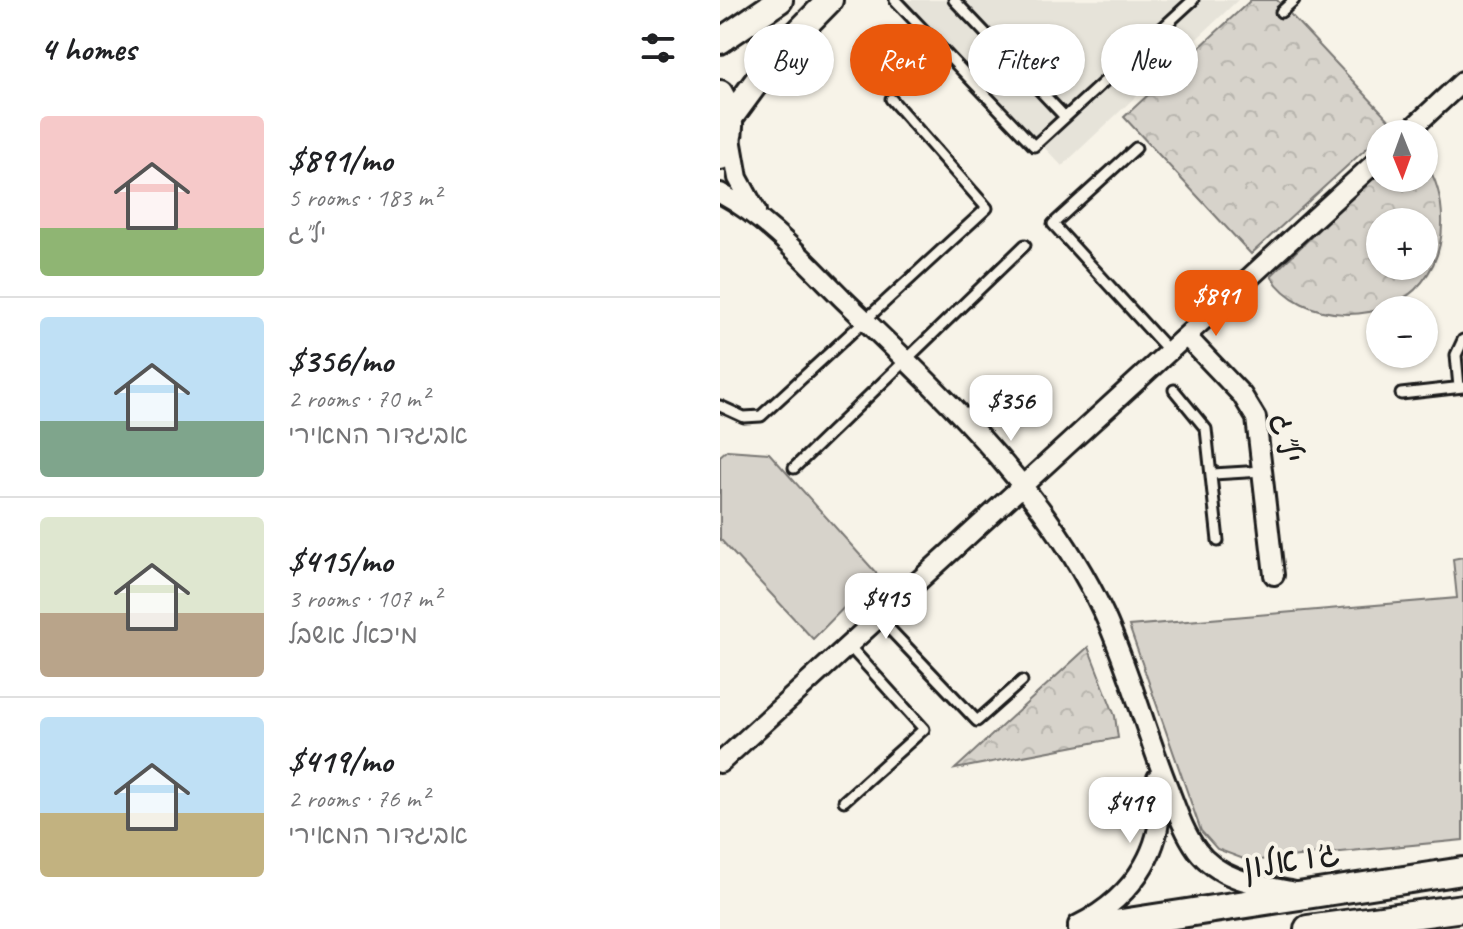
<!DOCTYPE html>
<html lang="en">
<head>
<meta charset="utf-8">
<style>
	:root { --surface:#fff; --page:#f6f6f6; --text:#202124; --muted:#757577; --line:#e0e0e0; --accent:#ea580c }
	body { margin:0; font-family:Caveat,"Playpen Sans Hebrew",sans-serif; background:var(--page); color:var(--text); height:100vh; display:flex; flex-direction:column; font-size:30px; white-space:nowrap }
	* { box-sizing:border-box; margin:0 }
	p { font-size:26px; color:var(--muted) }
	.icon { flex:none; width:44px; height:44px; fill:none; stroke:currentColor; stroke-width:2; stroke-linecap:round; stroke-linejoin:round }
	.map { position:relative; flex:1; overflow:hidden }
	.side { display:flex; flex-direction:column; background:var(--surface); width:720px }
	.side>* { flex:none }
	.top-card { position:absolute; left:24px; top:24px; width:598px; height:72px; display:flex; gap:16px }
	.needle { width:52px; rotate:179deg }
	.fabs { position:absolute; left:646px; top:120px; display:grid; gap:16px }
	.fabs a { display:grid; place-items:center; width:72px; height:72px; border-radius:50%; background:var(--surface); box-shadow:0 2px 6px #0004; font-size:40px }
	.price { position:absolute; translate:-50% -68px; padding:0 18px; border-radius:16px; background:#fff; color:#222; font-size:26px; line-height:52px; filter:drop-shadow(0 2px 4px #0008) }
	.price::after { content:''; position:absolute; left:50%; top:48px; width:24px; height:18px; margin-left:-12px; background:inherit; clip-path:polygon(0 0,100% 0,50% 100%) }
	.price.selected { background:var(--accent); color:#fff }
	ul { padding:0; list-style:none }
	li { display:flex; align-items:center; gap:24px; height:200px; padding:0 40px }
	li+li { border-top:2px solid var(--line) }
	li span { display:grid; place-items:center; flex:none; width:224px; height:160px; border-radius:8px; color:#555 }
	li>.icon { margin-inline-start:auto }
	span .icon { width:96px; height:96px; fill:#fffc; stroke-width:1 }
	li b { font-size:34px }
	h2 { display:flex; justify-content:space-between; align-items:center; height:96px; padding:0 40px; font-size:34px }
	.chip { padding:0 28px; border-radius:36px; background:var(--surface); box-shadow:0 2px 6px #0004; font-size:28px; line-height:72px }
	.chip.selected { background:var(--accent); color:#fff }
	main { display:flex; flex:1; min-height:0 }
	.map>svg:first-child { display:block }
</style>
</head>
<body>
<main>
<section class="side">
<h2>4 homes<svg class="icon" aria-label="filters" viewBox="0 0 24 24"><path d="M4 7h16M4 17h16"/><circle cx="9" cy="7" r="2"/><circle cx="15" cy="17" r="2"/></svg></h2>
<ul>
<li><span style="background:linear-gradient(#f6c9c9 70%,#8fb573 0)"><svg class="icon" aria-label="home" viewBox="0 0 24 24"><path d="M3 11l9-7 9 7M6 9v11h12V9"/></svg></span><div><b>$891/mo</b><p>5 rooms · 183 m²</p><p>יל&quot;ג</p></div></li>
<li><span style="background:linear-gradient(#bfe0f5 65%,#7fa58c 0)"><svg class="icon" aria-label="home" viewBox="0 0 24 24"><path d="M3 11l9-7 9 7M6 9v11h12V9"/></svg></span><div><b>$356/mo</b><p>2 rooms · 70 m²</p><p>אביגדור המאירי</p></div></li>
<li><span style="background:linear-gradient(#dfe7d0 60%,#b9a48a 0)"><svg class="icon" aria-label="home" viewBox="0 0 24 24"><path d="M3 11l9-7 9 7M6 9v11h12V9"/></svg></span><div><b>$415/mo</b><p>3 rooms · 107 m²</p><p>מיכאל אשבל</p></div></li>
<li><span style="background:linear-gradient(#bfe0f5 60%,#c2b280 0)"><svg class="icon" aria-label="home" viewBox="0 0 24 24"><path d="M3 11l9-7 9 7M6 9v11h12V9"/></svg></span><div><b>$419/mo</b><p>2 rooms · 76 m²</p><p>אביגדור המאירי</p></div></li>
</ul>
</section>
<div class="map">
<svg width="743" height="929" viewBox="0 0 743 929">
	<defs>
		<pattern id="park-crowns" width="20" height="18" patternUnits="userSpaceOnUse" patternTransform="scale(2)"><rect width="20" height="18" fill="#d7d3cb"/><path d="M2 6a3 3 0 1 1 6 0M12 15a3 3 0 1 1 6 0" fill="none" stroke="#b8b5ae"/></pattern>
	</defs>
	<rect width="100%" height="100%" fill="#f7f3e8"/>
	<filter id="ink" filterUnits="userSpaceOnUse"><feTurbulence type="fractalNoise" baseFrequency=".0125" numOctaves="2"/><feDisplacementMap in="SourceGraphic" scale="16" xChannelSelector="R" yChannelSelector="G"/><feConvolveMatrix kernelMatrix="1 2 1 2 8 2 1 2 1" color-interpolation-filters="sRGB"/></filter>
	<g filter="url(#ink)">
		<path fill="#e6e3d9" d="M183,0H518L342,166Z"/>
		<path fill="#d7d3cb" stroke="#7a7874" stroke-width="2" d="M7,450L49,453L157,574L93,639L0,539V456Z
			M743,557V840L529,861L497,849L481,831L409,626L737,598L733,559Z"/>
		<path fill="url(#park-crowns)" stroke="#7a7874" stroke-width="2" fill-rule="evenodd" d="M531,0H557L673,124L531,254L404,117Z
			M704,160C727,194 730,248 702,282C666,327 580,324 551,276L660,170V178H704ZM660,222H704V266H660Z
			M368,647L395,716L398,738L235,769Z"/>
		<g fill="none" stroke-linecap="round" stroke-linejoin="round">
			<defs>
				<path id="service" d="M175,0L314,146L473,0
					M234,0L345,117
					M561,12L574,0
					M416,148L333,224L449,351
					M739,387L736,355L743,340
					M454,390L486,429L498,541
					M681,394L743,387
					M0,406L24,417L41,416L267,208L171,99
					M74,468L305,245
					M493,474L543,471
					M160,619L257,721L302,681
					M124,801L204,729L130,647"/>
				<path id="minor" d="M686,134L743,81
					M11,138L18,178L36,211
					M0,193C48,219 85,261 123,299C220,393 327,491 384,614C410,671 426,733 449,790C457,811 464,832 477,850C500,881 540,885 575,892
					M467,337L522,395L536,418L554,575
					M0,763L660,158
					M358,925C414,897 451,843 437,778"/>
				<path id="tertiary" d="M0,41L60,0
					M0,93C13,114 14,136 0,157
					M10,118L57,54L110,0"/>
				<path id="secondary" d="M362,929L743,871
					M588,929L743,908"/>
			</defs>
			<use href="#service" stroke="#1c1c1c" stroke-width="15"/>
			<use href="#minor" stroke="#1c1c1c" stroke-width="24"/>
			<use href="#tertiary" stroke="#1c1c1c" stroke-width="30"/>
			<use href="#secondary" stroke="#1c1c1c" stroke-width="32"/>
			<use href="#service" stroke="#f7f3e8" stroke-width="9"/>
			<use href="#minor" stroke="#f7f3e8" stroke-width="18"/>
			<use href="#tertiary" stroke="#f7f3e8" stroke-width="24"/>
			<use href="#secondary" stroke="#f7f3e8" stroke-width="26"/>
		</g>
	</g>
	<g text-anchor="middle" stroke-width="8" stroke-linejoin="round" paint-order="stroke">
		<g font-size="34" fill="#1c1c1c" stroke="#f7f3e8">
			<text transform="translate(567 438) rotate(78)" y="12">יל"ג</text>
			<text transform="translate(571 859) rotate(-9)" y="12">ג'ו אלון</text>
		</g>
	</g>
</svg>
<div class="fabs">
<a><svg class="needle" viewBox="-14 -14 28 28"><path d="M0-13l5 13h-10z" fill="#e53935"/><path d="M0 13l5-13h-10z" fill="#757577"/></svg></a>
<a>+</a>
<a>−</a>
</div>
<b class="price selected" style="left:496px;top:338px">$891</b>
<b class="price" style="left:291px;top:443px">$356</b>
<b class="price" style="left:166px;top:641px">$415</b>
<b class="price" style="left:410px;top:845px">$419</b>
<div class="top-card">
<a class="chip">Buy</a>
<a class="chip selected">Rent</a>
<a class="chip">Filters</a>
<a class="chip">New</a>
</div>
</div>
</main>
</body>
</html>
